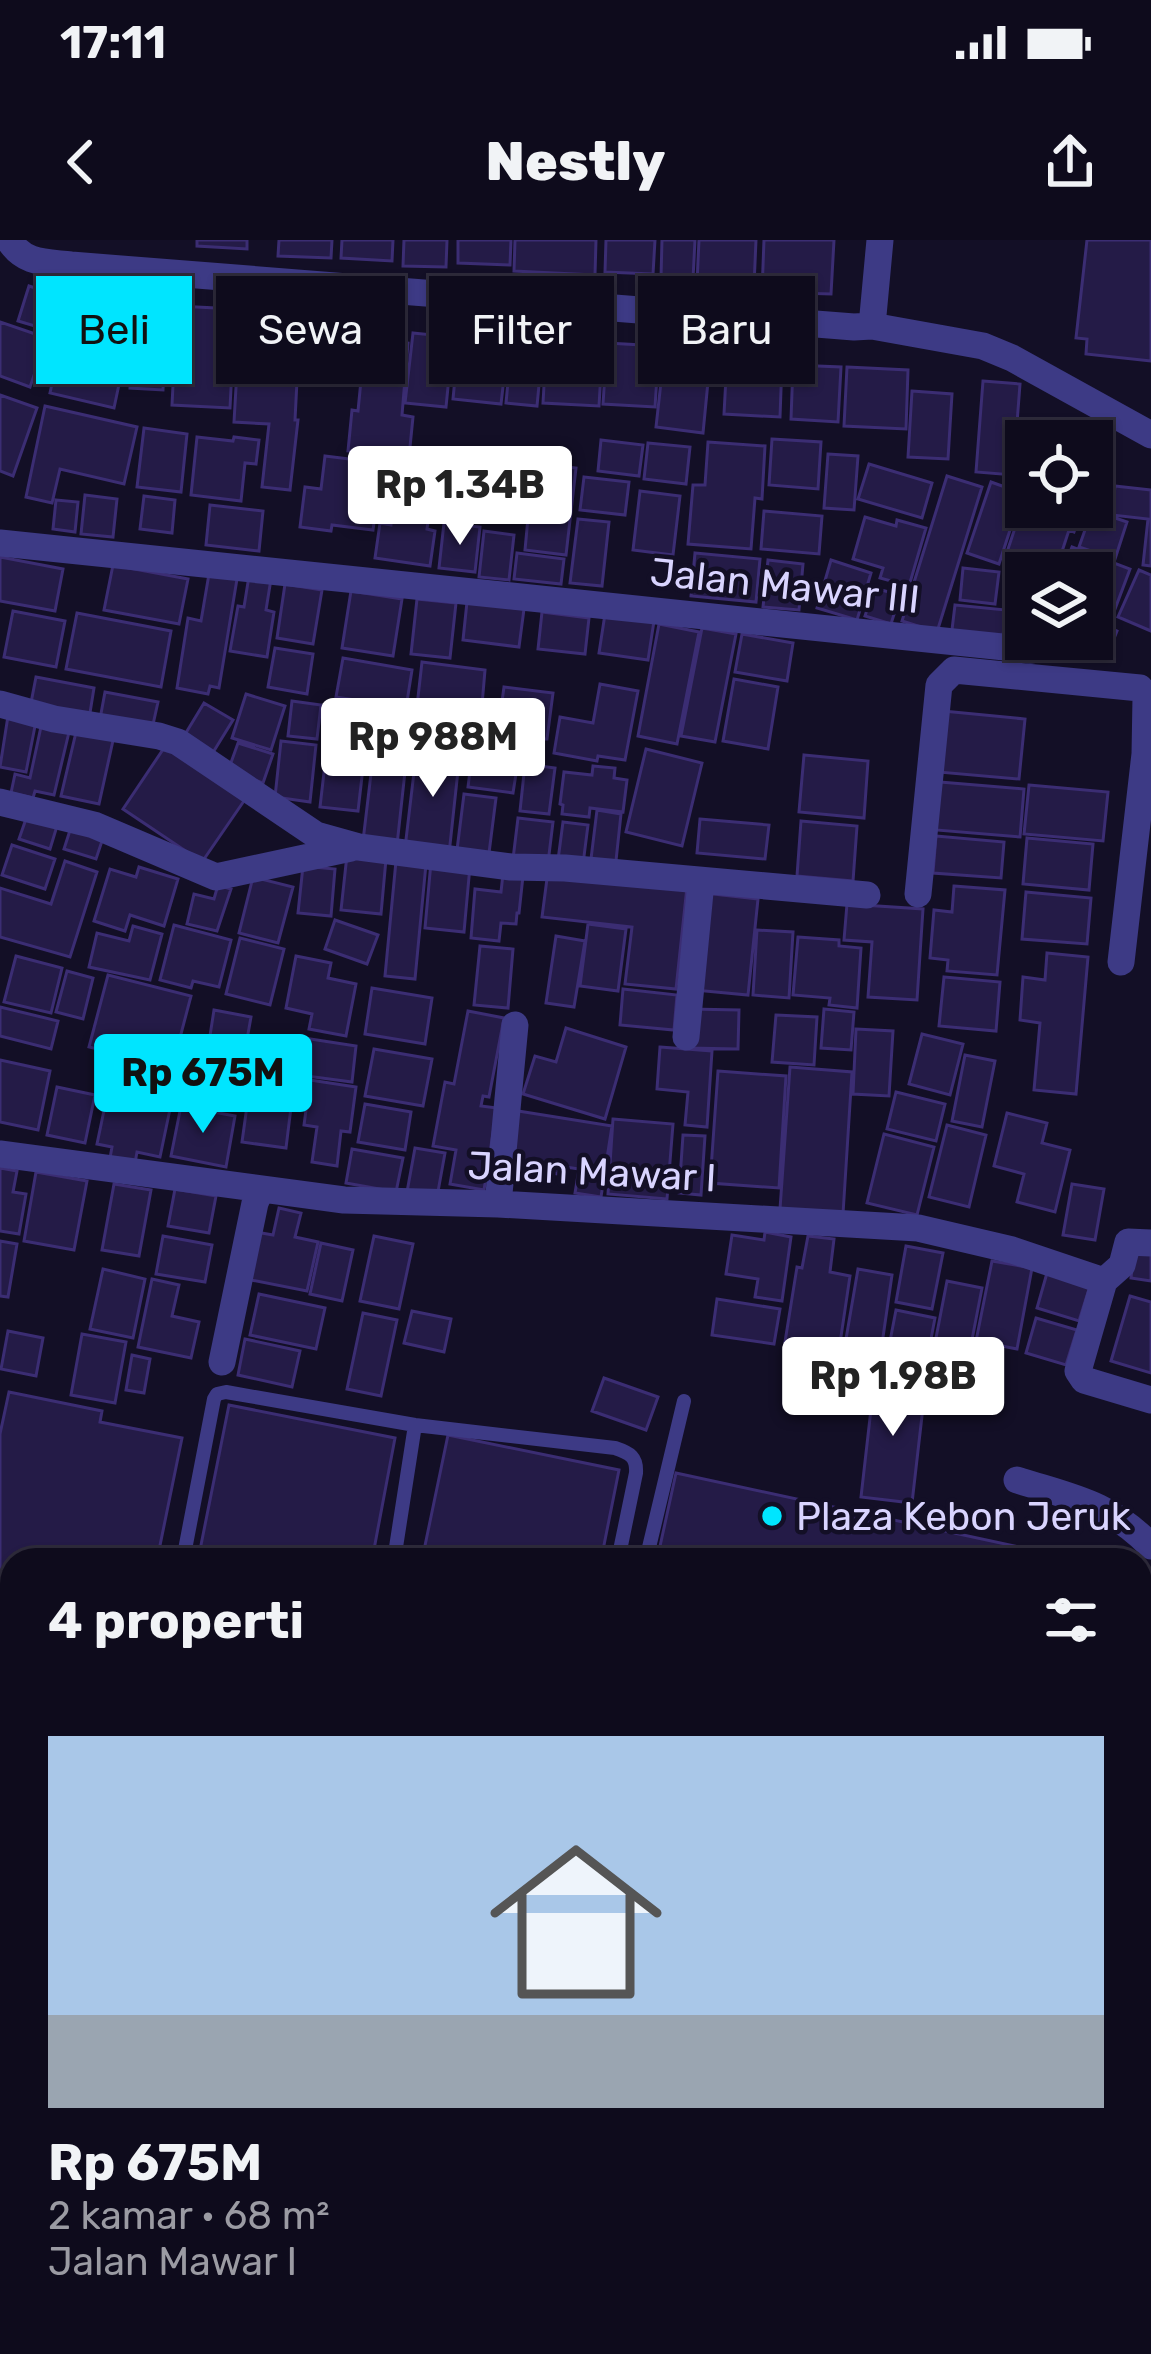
<!DOCTYPE html>
<html lang="id">
<head>
<meta charset="utf-8">
<style>
	:root { --surface:#0e0b1c; --page:#1c1929; --text:#f1f3f6; --muted:#9b9ba3; --line:#2e2b3b; --accent:#00e5ff }
	body { margin:0; font-family:Rubik,sans-serif; background:var(--page); color:var(--text); height:100vh; display:flex; flex-direction:column; font-size:45px; white-space:nowrap }
	* { box-sizing:border-box; margin:0 }
	p { font-size:39px; color:var(--muted) }
	.icon { flex:none; width:66px; height:66px; fill:none; stroke:currentColor; stroke-width:2; stroke-linecap:round; stroke-linejoin:round }
	.map { position:relative; flex:1; overflow:hidden }
	.drawer { position:absolute; left:0px; top:1308px; width:1152px; height:807px; display:flex; flex-direction:column; background:var(--surface); border-radius:36px 36px 0 0; box-shadow:0 3px 9px #0004,0 0 0 3px var(--line) }
	.drawer>* { flex:none }
	.top-card { position:absolute; left:36px; top:36px; width:1080px; height:108px; display:flex; gap:24px }
	.fabs { position:absolute; left:1005px; top:180px; display:grid; gap:24px }
	.fabs a { display:grid; place-items:center; width:108px; height:108px; border-radius:0px; background:var(--surface); box-shadow:0 3px 9px #0004,0 0 0 3px var(--line); font-size:60px }
	.price { position:absolute; translate:-50% -102px; padding:0 27px; border-radius:12px; background:#fff; color:#222; font-size:39px; line-height:78px; filter:drop-shadow(0 3px 6px #0008) }
	.price::after { content:''; position:absolute; left:50%; top:72px; width:36px; height:27px; margin-left:-18px; background:inherit; clip-path:polygon(0 0,100% 0,50% 100%) }
	.price.on { background:var(--accent); color:#111 }
	ul { padding:0; list-style:none }
	li { display:grid; align-content:center; gap:24px; height:636px; padding:0 48px }
	li span { display:grid; place-items:center; height:372px; border-radius:0px; color:#555 }
	li>.icon { margin-inline-start:auto }
	span .icon { width:216px; height:216px; fill:#fffc; stroke-width:1 }
	li b { font-size:51px }
	h2 { display:flex; justify-content:space-between; align-items:center; height:144px; padding:0 48px; font-size:51px }
	.pill { padding:0 42px; border-radius:0px; background:var(--surface); box-shadow:0 3px 9px #0004,0 0 0 3px var(--line); font-size:42px; line-height:108px }
	.pill.on { background:var(--accent); color:#111 }
	.status { display:flex; justify-content:space-between; align-items:center; height:84px; padding:0 60px; background:var(--surface); direction:ltr }
	.status svg { height:33px; fill:currentColor }
	header { display:flex; justify-content:space-between; align-items:center; height:156px; padding:0 48px; background:var(--surface); font-size:54px; font-weight:800 }
	.map>svg:first-child { display:block }
</style>
</head>
<body>
<div class="status"><b>17:11</b><svg viewBox="0 0 49 12"><path d="M0 12V9h3v3zM5 12V6h3v6zM10 12V3h3v9zM15 12V0h3v12zM26 1h20v11H26zM47 4h2v5h-2z"/></svg></div>
<header><svg class="icon" aria-label="back" viewBox="0 0 24 24"><path d="M15 5l-7 7 7 7"/></svg>Nestly<svg class="icon" aria-label="share" viewBox="0 0 24 24"><path d="M12 15V3M7 8l5-5 5 5M5 13v7h14v-7"/></svg></header>
<div class="map">
<svg width="1151" height="2114" viewBox="0 0 1151 2114">
	<rect width="100%" height="100%" fill="#130f26"/>
	<path fill="#241b47" stroke="#3b2d73" stroke-width="3" d="M197,0H247V9L197,6Z
		M279,0H332L331,18L278,16Z
		M342,0H393L392,21L341,18Z
		M404,0H447L446,27L403,26Z
		M458,0H511L510,25L458,23Z
		M515,0H596L595,35L514,31Z
		M606,0H655L653,34L605,32Z
		M662,0H695L693,39L661,37Z
		M699,0H756L754,46L697,43Z
		M764,0H834L831,54L762,52Z
		M1087,0H1151V121L1086,114L1087,99L1076,98Z
		M29,46L95,67L85,101L18,81Z
		M177,66L235,69L230,168L172,165Z
		M352,68L390,72L387,101L408,103L402,175L413,177L409,217L348,211L352,170L358,171L363,120L348,118Z
		M135,69L167,70L163,150L130,148Z
		M240,78L300,82L295,180H298L290,250L262,247L269,184L234,182Z
		M0,82L47,98L30,147L0,136Z
		M413,93L453,97L446,167L405,163Z
		M61,102L125,116L114,168L50,153Z
		M607,103L659,106L655,167L603,164Z
		M665,106L711,111L703,193L656,187Z
		M458,107L507,112L501,164L453,159Z
		M546,110L602,114L599,166L543,163Z
		M727,119L782,122L780,177L724,174Z
		M510,121L541,124L537,166L506,163Z
		M793,125L841,127L838,182L791,179Z
		M847,127L908,130L906,189L844,186Z
		M983,141L1020,144L1013,235L976,232Z
		M912,151L952,154L948,219L908,217Z
		M0,155L37,168L13,236L0,231Z
		M45,166L137,187L124,244L60,229L52,263L26,257Z
		M1019,181L1058,184L1057,201H1026V244L1014,243Z
		M144,188L187,194L181,252L137,247Z
		M197,197L233,201L234,197L259,200L256,224L245,223L241,261L191,255Z
		M772,199L821,202L818,249L769,245Z
		M601,200L643,205L639,236L598,231Z
		M708,202L765,206L762,259L755,258L751,309L688,304L693,245H705Z
		M648,203L690,207L686,244L644,239Z
		M828,214L858,216L854,270L824,268Z
		M325,216L382,223L373,290L332,285L331,291L300,287L305,247L321,249Z
		M535,223L576,228L566,315L525,310L528,278L506,275L511,235L533,237Z
		M869,224L932,243L922,278L858,259Z
		M443,233L479,237L474,278L439,274Z
		M947,236L982,247L937,392L902,381Z
		M584,237L629,242L625,275L580,270Z
		M991,242L1022,253L999,324L967,313Z
		M1115,246L1151,250V326L1143,325L1148,279L1112,275Z
		M396,247L432,252L427,289L435,291L430,326L375,318L380,283L391,285Z
		M640,251L680,256L673,315L633,310Z
		M85,255L117,259L113,297L81,294Z
		M144,256L175,260L172,293L140,289Z
		M56,260L78,262L75,292L53,289Z
		M210,265L263,271L259,311L206,305Z
		M1040,267H1082L1074,292L1069,290L1055,333H1045L1020,325L1023,318L1007,312L1021,270L1037,275Z
		M1092,270L1127,282L1115,319L1079,307Z
		M764,271L822,276L819,314L761,309Z
		M865,277L896,286L897,280L926,288L909,346L880,338L883,328L853,319Z
		M578,279L609,282L602,346L570,343Z
		M444,283L480,287L475,332L439,328Z
		M484,291L514,295L509,340L479,337Z
		M1072,307L1130,329L1112,377L1092,370V333H1062Z
		M517,313L564,319L561,344L514,339Z
		M695,313L760,319L756,362L691,356Z
		M0,317L63,329L55,371L0,361Z
		M768,320L803,324L799,370L763,367Z
		M831,320L871,333L857,380L817,368Z
		M113,325L188,339L179,384L104,370Z
		M210,328L238,333L219,448L210,446L208,454L177,448L188,378L201,381Z
		M963,328L999,332L995,364L960,360Z
		M1139,330L1151,335V391L1118,377Z
		M249,336L271,339L266,370L274,372L267,417L230,411L238,366L244,367Z
		M285,344L322,350L313,404L277,398Z
		M874,348L900,355L891,384L865,376Z
		M351,351L402,359L393,416L342,408Z
		M417,359L456,363L450,418L411,414Z
		M467,362L524,369L519,407L463,400Z
		M955,365L1006,370L1002,404L951,398Z
		M13,371L65,381L56,427L4,417Z
		M542,372L589,378L585,414L538,409Z
		M77,373L171,391L161,447L66,429Z
		M605,374L654,381L648,420L599,413Z
		M1092,380L1117,391L1109,411L1083,399H1092Z
		M659,384L699,392L677,504L638,496Z
		M702,388L736,394L715,502L681,496Z
		M742,394L793,403L787,441L735,432Z
		M275,408L313,414L307,454L268,447Z
		M343,418L412,430L406,468L336,457Z
		M422,422L485,430L482,465L446,461V469L417,466Z
		M36,437L94,448L89,479L30,468Z
		M734,439L778,447L768,509L723,501Z
		M600,444L638,451L625,520L598,516L597,521L554,513L560,477L593,483Z
		M504,447L553,453L547,499H543L542,514L469,506L473,473L500,476Z
		M105,452L158,462L152,489L100,479Z
		M246,454L285,466L271,510L232,498Z
		M292,461L321,465L317,499L288,496Z
		M204,463L233,480L209,519L181,501Z
		M943,471L1025,479L1019,539L938,532Z
		M331,472L369,476L358,571L320,567Z
		M8,476L36,481L26,532L0,527Z
		M42,482L70,488L54,555L35,551L33,558L11,553L15,534L30,538Z
		M77,488L114,496L99,564L61,556Z
		M375,500L408,504L397,605L363,601Z
		M281,501L316,505L310,562L275,557Z
		M238,503L273,514L263,543L228,531Z
		M166,505L246,558L202,622L123,569Z
		M417,507L460,512L449,614L405,608Z
		M646,509L702,523L682,606L626,592Z
		M472,515L518,521L513,553L468,547Z
		M804,515L868,521L864,578L799,572Z
		M525,524L555,528L549,574L520,571Z
		M593,526L615,528L614,538L627,540L623,572L590,568L589,577L562,574L563,565L560,564L564,532L592,535Z
		M940,542L1024,549L1020,597L936,590Z
		M1029,545L1108,552L1103,601L1024,594Z
		M464,554L496,558L489,613L457,610Z
		M597,570L621,574L615,630L590,627Z
		M27,576L57,586L50,609L19,599Z
		M518,578L553,582L548,623L513,619Z
		M700,579L769,585L765,619L697,613Z
		M73,581L105,592L96,619L64,609Z
		M801,581L857,586L853,641L797,636Z
		M563,582L588,585L583,624L558,620Z
		M936,596L1004,602L1001,638L933,633Z
		M1027,598L1093,604L1089,650L1023,644Z
		M12,605L55,619L45,649L2,635Z
		M347,615L386,619L381,674L341,670Z
		M65,621L97,632L70,717L0,697V648L51,664Z
		M396,621L426,624L415,739L385,736Z
		M431,622L470,626L464,692L425,688Z
		M303,626L335,629L331,676L298,673Z
		M139,627L178,639L164,686L130,675L125,691L94,681L110,629L136,637Z
		M548,631L687,647L676,749L625,744L632,687L542,677Z
		M503,634L523,636L519,673H517L516,684L501,683L499,701L471,698L475,649L501,652Z
		M253,637L293,647L278,703L239,693Z
		M218,645L231,649L217,691L187,684L194,654L214,659Z
		M954,646L1005,650L997,735L947,731L948,720L930,718L934,670L952,672Z
		M1026,652L1091,658L1087,704L1022,699Z
		M704,653L758,659L748,755L694,750Z
		M847,664L923,669L917,760L868,757L872,702L844,700Z
		M335,680L378,695L367,724L325,709Z
		M588,684L626,689L618,751L580,746Z
		M174,685L231,700L219,747L193,741L191,748L160,740Z
		M133,686L162,694L150,740L89,727L97,693L129,701Z
		M757,690L793,692L789,758L753,755Z
		M556,696L585,701L574,767L546,763Z
		M798,697L839,700V706L861,708L857,768L829,765L830,758L793,755Z
		M240,698L284,709L270,765L226,754Z
		M480,706L513,709L508,768L474,765Z
		M1047,713L1088,717L1076,854L1034,850L1040,783L1020,780L1023,737L1045,740Z
		M16,716L62,728L51,773L4,762Z
		M296,716L331,723L328,738L356,744L346,796L309,789L312,774L286,768Z
		M67,731L93,738L83,779L56,772Z
		M108,735L191,756L172,828L89,807Z
		M944,737L1000,742L996,791L939,786Z
		M372,748L432,758L425,804L365,794Z
		M623,749L677,755L674,790L620,785Z
		M0,767L58,781L51,809L0,796Z
		M689,769L739,770L738,809L689,808Z
		M824,769L854,772L851,810L821,808Z
		M214,770L251,777L243,822L207,815Z
		M468,771L504,778L489,857L483,856L481,866L497,868L484,950L450,944L456,910L433,906L445,842L454,844Z
		M776,775L817,777L814,825L772,822Z
		M566,788L626,807L605,879L523,854L535,816L556,822Z
		M856,789L893,791L889,856L853,854Z
		M922,794L963,804L950,855L909,844Z
		M304,798L356,806L352,842L299,835Z
		M660,807L712,811L707,887L685,885L688,852L657,849Z
		M374,809L432,819L423,866L365,856Z
		M965,815L995,821L982,887L952,881Z
		M0,820L50,831L38,890L0,882Z
		M203,822L239,828L232,866L196,860Z
		M790,827L852,832L843,974L780,969Z
		M718,831L786,836L779,948L710,943Z
		M111,837L174,850L160,917L137,912L135,923L110,918L112,907L97,904Z
		M251,837L294,843L286,908L242,902Z
		M310,840L356,847L350,892L341,891L337,926L312,922L317,887L304,885Z
		M57,847L95,855L85,903L47,895Z
		M896,852L945,864L936,901L887,889Z
		M365,864L411,872L405,910L358,902Z
		M181,866L235,876L226,927L171,916Z
		M512,870L612,886L601,957L575,953L579,929L559,926L558,934L525,929L526,921L505,918Z
		M1007,873L1047,883L1042,903L1070,910L1055,972L1017,962L1024,934L994,926Z
		M613,879L673,884L667,959L608,954Z
		M947,885L986,895L969,967L929,957Z
		M884,894L934,907L917,975L867,963Z
		M683,895L705,896L701,955L679,953Z
		M415,908L445,913L437,957L407,952Z
		M352,909L403,918L396,952L346,943Z
		M0,928L17,931L13,952L26,954L19,994L0,991Z
		M36,932L87,941L74,1010L24,1001Z
		M114,944L151,950L139,1016L102,1010Z
		M1072,944L1104,949L1095,1000L1063,995Z
		M175,949L216,956L209,993L168,986Z
		M279,968L301,973L295,997L318,1002L307,1051L246,1039L256,992L273,995Z
		M765,992L791,997L782,1061L755,1057L758,1039L726,1034L732,995L764,1000Z
		M163,996L212,1005L205,1042L156,1034Z
		M374,996L413,1004L399,1069L360,1061Z
		M808,996L834,999L830,1032L850,1036L839,1110L785,1102L797,1027L802,1028Z
		M0,1001L17,1004L8,1057L0,1056Z
		M321,1003L353,1010L342,1061L310,1054Z
		M906,1006L943,1013L932,1069L896,1062Z
		M1134,1011L1151,1013V1041L1131,1038Z
		M992,1021L1032,1028L1017,1109L976,1101Z
		M103,1029L145,1039L133,1098L90,1089Z
		M858,1029L892,1035L882,1104L846,1099Z
		M1047,1033L1090,1046L1079,1081L1037,1068Z
		M152,1039L179,1045L172,1076L199,1082L191,1118L138,1107Z
		M947,1041L982,1048L970,1110L935,1103Z
		M259,1054L325,1068L316,1109L250,1095Z
		M1130,1056L1151,1062V1133L1111,1121Z
		M717,1059L780,1069L774,1104L712,1095Z
		M896,1070L935,1078L925,1130L886,1122Z
		M412,1071L451,1079L444,1112L404,1103Z
		M363,1073L397,1080L381,1156L347,1149Z
		M1036,1078L1077,1090L1066,1125L1026,1113Z
		M8,1091L43,1098L36,1136L1,1129Z
		M82,1094L126,1102L115,1163L71,1155Z
		M245,1099L300,1111L292,1147L238,1135Z
		M132,1115L150,1119L144,1153L126,1150Z
		M875,1134L926,1141L912,1263L861,1257Z
		M604,1138L658,1157L646,1190L592,1171Z
		M9,1152L102,1171L100,1182L182,1198L157,1320H12V1334L0,1332V1194Z
		M229,1165L395,1198L372,1320H198Z
		M448,1195L619,1230L601,1320H422Z
		M676,1233L1079,1320H657Z
		M1140,1333L1151,1336L1140,1397Z
		M1151,1561V1638L1141,1623L1140,1614Z
		M9,1962H12V2103H78L75,2114H0V1991Z"/>
	<g fill="none" stroke-linecap="round" stroke-linejoin="round">
		<path stroke="#3d3a85" stroke-width="14" d="M183,1320L214,1159L217,1154L226,1152L415,1185L615,1208C630,1213 637,1217 636,1233L618,1320
			M394,1320L415,1185
			M646,1320L684,1161
			M0,1917L12,1904
			M735,2103L786,2114
			M265,2114L267,2103
			M331,2114L333,2103"/>
		<path stroke="#3d3a85" stroke-width="27" d="M9,0C24,24 45,22 71,25L854,87L872,86L983,106L1012,118L1151,195
			M872,86L880,0
			M0,303L1032,410L1046,408L1056,399
			M0,464L54,479L159,496L178,502L316,595L359,607L511,627L565,628L867,655
			M0,562L94,585L216,637L351,608
			M918,654L939,445L954,430L1140,448L1146,457L1145,514L1121,722
			M686,797L701,642
			M0,914L344,960L498,964L918,988L1012,1010L1104,1041
			M498,964L515,785
			M1104,1041L1078,1131L1084,1140L1151,1160
			M1104,1041L1122,1025L1128,1002L1151,1003
			M222,1122L255,963L261,949
			M1017,1240C1074,1258 1107,1262 1151,1306
			M1140,1525L1151,1472"/>
		<path stroke="#c25bff" stroke-width="30" d="M0,1535L12,1537
			M0,1577L12,1579
			M1140,1755L1151,1758
			M1140,1795L1151,1797
			M0,1810L12,1813
			M0,1850L12,1853
			M1140,2057L1151,2059
			M1140,2099L1151,2101"/>
		<path stroke="#ff4fa3" stroke-width="36" d="M0,1668L12,1671
			M0,1738L12,1741
			M1140,1912L1151,1915
			M1140,1981L1151,1983"/>
	</g>
	<circle fill="#00e5ff" stroke="#130f26" stroke-width="4.5" cx="772" cy="1276" r="12"/>
	<g text-anchor="middle" stroke-width="9" stroke-linejoin="round" paint-order="stroke">
		<g font-size="39" fill="#d9d4ff" stroke="#130f26">
			<text transform="translate(785 345) rotate(6)" y="14">Jalan Mawar III</text>
			<text transform="translate(592 931) rotate(3)" y="14">Jalan Mawar I</text>
		</g>
		<g font-size="39" fill="#d9d4ff" stroke="#130f26" text-anchor="start">
			<text x="796" y="1290">Plaza Kebon Jeruk</text>
		</g>
	</g>
</svg>
<div class="fabs">
<a><svg class="icon" aria-label="locate" viewBox="0 0 24 24"><circle cx="12" cy="12" r="6"/><path d="M12 2v4M12 18v4M2 12h4M18 12h4"/></svg></a>
<a><svg class="icon" aria-label="layers" viewBox="0 0 24 24"><path d="M12 4l9 5-9 5-9-5zM3 14l9 5 9-5"/></svg></a>
</div>
<b class="price" style="left:460px;top:308px">Rp 1.34B</b>
<b class="price" style="left:433px;top:560px">Rp 988M</b>
<b class="price on" style="left:203px;top:896px">Rp 675M</b>
<b class="price" style="left:893px;top:1199px">Rp 1.98B</b>
<div class="top-card">
<a class="pill on">Beli</a>
<a class="pill">Sewa</a>
<a class="pill">Filter</a>
<a class="pill">Baru</a>
</div>
<section class="drawer">
<h2>4 properti<svg class="icon" aria-label="filters" viewBox="0 0 24 24"><path d="M4 7h16M4 17h16"/><circle cx="9" cy="7" r="2"/><circle cx="15" cy="17" r="2"/></svg></h2>
<ul>
<li><span style="background:linear-gradient(#a9c7e8 75%,#9aa5b1 0)"><svg class="icon" aria-label="home" viewBox="0 0 24 24"><path d="M3 11l9-7 9 7M6 9v11h12V9"/></svg></span><div><b>Rp 675M</b><p>2 kamar · 68 m²</p><p>Jalan Mawar I</p></div></li>
</ul>
</section>
</div>
</body>
</html>
